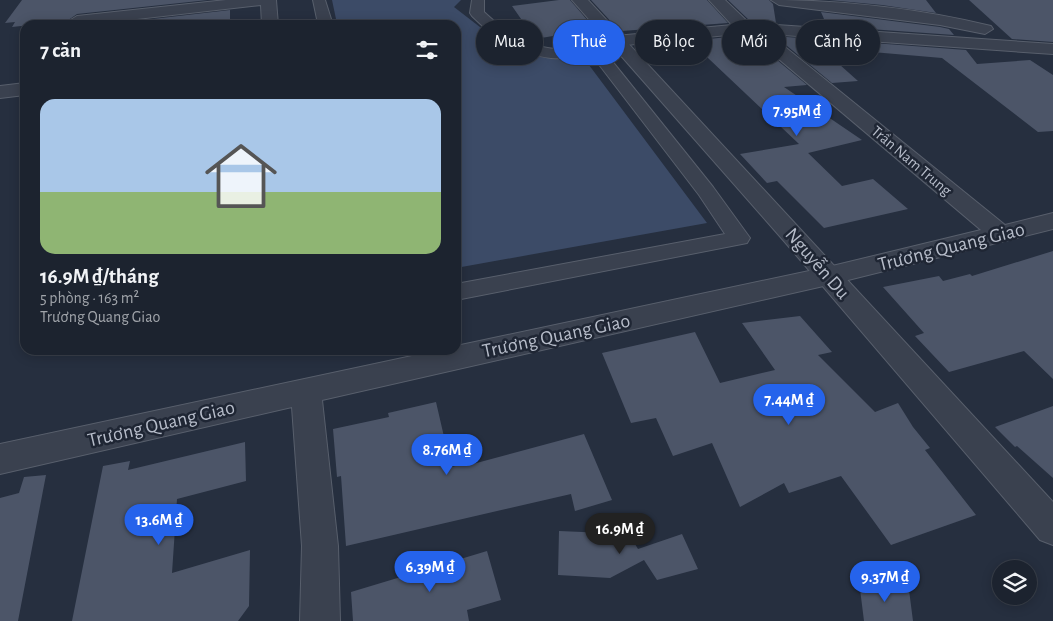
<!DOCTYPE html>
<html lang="vi">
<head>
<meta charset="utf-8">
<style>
	:root { --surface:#1c232f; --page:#252b37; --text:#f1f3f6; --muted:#a0a4aa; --line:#3a404b; --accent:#2563eb }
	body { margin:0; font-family:"Alegreya Sans",sans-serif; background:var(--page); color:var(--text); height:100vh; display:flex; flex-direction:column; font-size:19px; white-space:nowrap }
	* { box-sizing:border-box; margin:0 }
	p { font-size:16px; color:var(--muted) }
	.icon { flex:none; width:28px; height:28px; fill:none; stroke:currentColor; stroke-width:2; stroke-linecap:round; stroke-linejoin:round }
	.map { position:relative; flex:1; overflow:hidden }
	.drawer { position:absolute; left:20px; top:20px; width:441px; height:335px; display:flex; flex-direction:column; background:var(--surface); border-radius:15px; box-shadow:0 2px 12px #0003,0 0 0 1px var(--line) }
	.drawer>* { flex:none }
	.top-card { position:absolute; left:476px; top:20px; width:475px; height:45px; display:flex; gap:10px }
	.buttons { position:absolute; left:992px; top:560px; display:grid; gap:10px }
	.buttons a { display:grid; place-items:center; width:45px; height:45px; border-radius:50%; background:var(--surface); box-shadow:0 2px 12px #0003,0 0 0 1px var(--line); font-size:25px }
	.price { position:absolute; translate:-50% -42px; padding:0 11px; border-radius:18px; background:var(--accent); color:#fff; font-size:16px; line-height:32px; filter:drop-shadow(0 1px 2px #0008) }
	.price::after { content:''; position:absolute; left:50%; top:30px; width:15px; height:11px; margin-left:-8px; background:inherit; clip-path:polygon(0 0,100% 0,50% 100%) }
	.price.active { background:#222; color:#fff }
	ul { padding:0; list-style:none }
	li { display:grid; align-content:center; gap:10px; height:265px; padding:0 20px }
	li+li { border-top:1px solid var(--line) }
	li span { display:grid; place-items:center; height:155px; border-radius:15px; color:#555 }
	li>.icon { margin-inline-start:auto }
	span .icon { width:90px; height:90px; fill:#fffc; stroke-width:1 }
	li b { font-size:21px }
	h2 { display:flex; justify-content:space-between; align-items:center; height:60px; padding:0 20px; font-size:21px }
	.tag { padding:0 18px; border-radius:22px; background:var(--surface); box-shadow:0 2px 12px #0003,0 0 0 1px var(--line); font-size:18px; line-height:45px }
	.tag.active { background:var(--accent); color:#fff }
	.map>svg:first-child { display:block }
</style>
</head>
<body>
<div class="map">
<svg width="1053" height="621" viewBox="0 0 1053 621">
	<rect width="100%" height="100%" fill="#262f3f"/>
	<path fill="#3c4b67" d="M332,0H461L454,7L516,55L586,61L707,223L456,268V25H328L336,19Z"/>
	<path fill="#4c5568" d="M22,0H208L77,14L67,21L12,27L15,22L5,23Z
		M559,0H570L595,29L535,39L512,6Z
		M591,0H707L728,23L622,31L618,26H615Z
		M728,0H769L773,4L776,23L750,21Z
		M829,0H926L936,13L882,5Z
		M969,0H1053V42L1012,39Z
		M230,10V19L179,25H101Z
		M821,12L940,27L949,29L954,35L827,26Z
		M747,35L807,85L784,87L862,140L808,153L805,150L842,186L873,179L908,209L824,228L777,181L767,183L740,154L799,144L690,41Z
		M775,36L811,39L858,81L832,83Z
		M833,40L966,50L977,64L1030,60L1053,75V131L1038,132L942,58L837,49Z
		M1053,251V379L1024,351L949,372L915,336L924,333L883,287L939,276L943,281L970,274L972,276Z
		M800,316L832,352L818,355L875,412L898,403L913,427L930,448L925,450L976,515L891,545L841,476L789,493L784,483L740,507L712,443L673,456L656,418L631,423L602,353L695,332L720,383L775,370L742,323Z
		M436,402L451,467L468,463L469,465L584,434L612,500L575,511L571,494L346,546L341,476L337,477L333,429L389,417L388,413Z
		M1053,406V478L1017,446L1015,447L995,427Z
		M245,442L246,481L177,499L172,573L250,550L249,606L238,621H72L103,466L130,461L128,470Z
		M46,475L18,621H0V498L19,493L24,477Z
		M559,531L629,534L638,549L682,534L698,569L657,580L644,560L610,578L558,575Z
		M487,551L501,600L467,610L469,621H353L351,592Z
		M859,581L909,590L913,621H864Z"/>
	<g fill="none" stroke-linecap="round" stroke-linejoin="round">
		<defs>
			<path id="pedestrian" d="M313,0H325L331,19L327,25H313L317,19Z
				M472,0H484V12C503,30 529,48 557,49C573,50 589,47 604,51L713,187L750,238L747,243L456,300V284L725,234L699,195L594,58C580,57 565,59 551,58C521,55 493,37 472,16L470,13Z"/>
			<path id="minor" d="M226,0H276L278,25H262L261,5L84,25L71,24L69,21L77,16Z
				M709,0H725L749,23L1053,44V54L769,34L1005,225L1053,213V229L828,285L322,400L338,546L340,621H300L302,546L292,407L0,474V444L440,350H456V346L828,267L981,230L748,33L616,46L610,45L608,41L610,37L616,36L732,25Z
				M771,0C842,0 923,9 991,26L993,29L985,34L940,25L779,5Z
				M25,83V95L0,98V86Z"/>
			<path id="tertiary" d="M572,0H588L1053,502V545L1040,540L784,241Z"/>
		</defs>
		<use href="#pedestrian" stroke="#585f6c" stroke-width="2"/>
		<use href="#minor" stroke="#585f6c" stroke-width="2"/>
		<use href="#tertiary" stroke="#585f6c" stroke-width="2"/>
		<use href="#pedestrian" fill="#3a414f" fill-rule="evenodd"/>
		<use href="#minor" fill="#3a414f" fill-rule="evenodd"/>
		<use href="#tertiary" fill="#3a414f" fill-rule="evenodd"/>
	</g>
	<g text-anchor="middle" stroke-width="5" stroke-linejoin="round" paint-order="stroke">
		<g font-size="16" fill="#b6bcc9" stroke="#1f2634">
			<text transform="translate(912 160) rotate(40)" y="6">Trần Nam Trung</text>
		</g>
		<g font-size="20" fill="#b6bcc9" stroke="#1f2634">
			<text transform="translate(951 246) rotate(-14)" y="7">Trương Quang Giao</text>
			<text transform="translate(818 263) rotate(49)" y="7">Nguyễn Du</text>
			<text transform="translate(556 335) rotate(-12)" y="7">Trương Quang Giao</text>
			<text transform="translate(161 423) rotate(-13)" y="7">Trương Quang Giao</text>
		</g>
	</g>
</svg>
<div class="buttons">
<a><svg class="icon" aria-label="layers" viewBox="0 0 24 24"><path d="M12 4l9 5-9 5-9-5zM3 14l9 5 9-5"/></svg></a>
</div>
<b class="price" style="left:797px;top:137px">7.95M ₫</b>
<b class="price" style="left:789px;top:426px">7.44M ₫</b>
<b class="price" style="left:447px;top:476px">8.76M ₫</b>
<b class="price" style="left:159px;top:546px">13.6M ₫</b>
<b class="price active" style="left:620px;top:555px">16.9M ₫</b>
<b class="price" style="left:430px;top:593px">6.39M ₫</b>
<b class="price" style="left:885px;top:603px">9.37M ₫</b>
<div class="top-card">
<a class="tag">Mua</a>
<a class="tag active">Thuê</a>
<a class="tag">Bộ lọc</a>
<a class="tag">Mới</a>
<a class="tag">Căn hộ</a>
</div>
<section class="drawer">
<h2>7 căn<svg class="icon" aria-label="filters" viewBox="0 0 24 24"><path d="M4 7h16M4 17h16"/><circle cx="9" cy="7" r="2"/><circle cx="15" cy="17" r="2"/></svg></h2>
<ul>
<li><span style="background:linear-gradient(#a9c7e8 60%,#8fb573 0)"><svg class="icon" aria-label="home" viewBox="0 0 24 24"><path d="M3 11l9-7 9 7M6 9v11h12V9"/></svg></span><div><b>16.9M ₫/tháng</b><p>5 phòng · 163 m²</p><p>Trương Quang Giao</p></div></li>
</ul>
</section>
</div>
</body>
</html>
